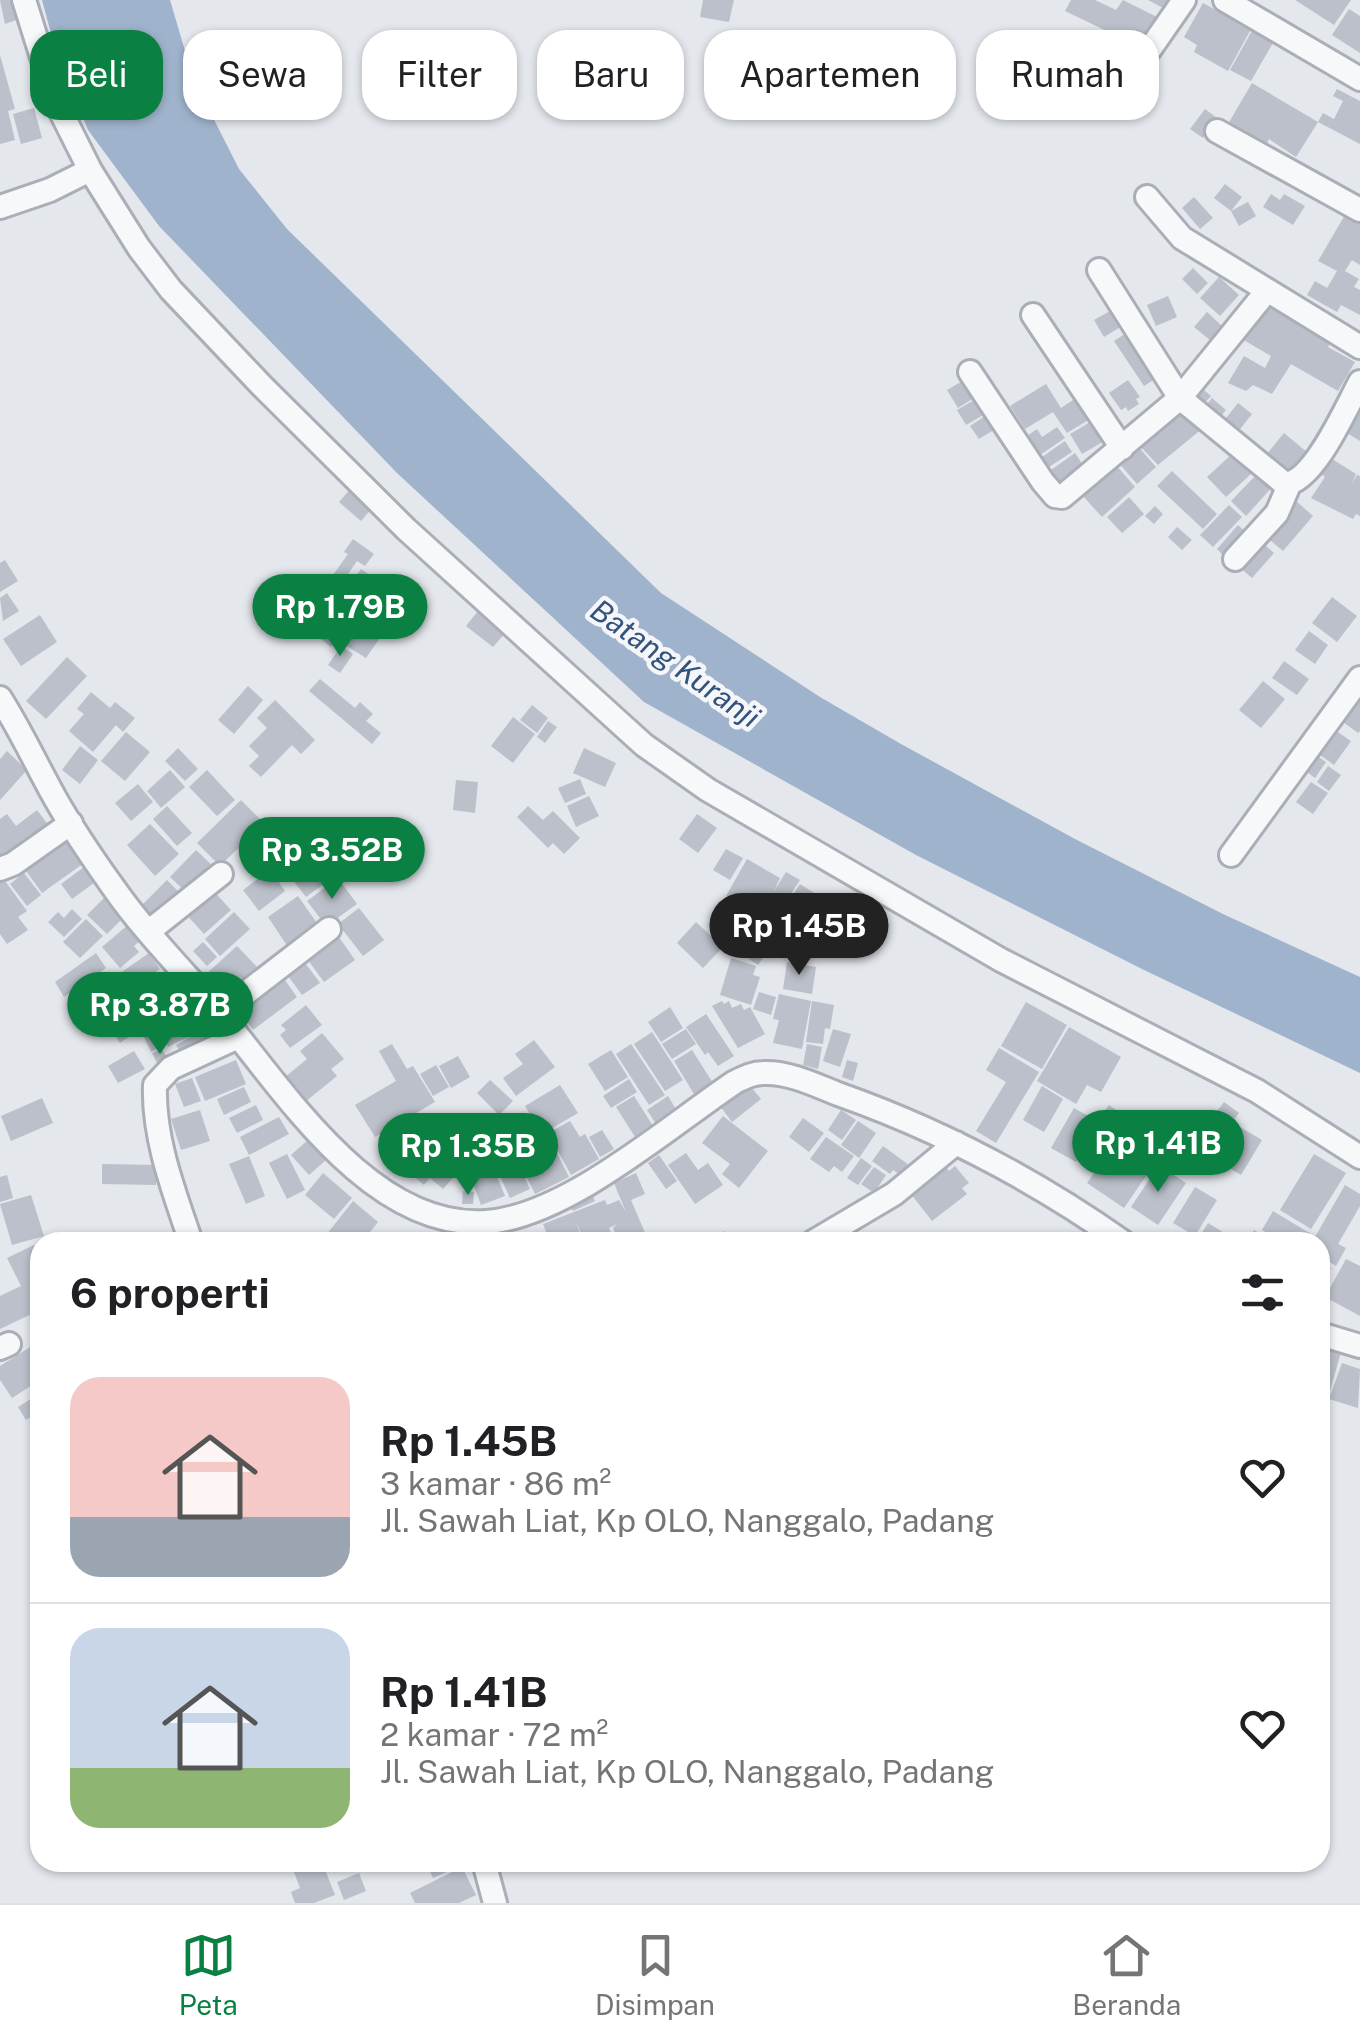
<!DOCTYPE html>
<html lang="id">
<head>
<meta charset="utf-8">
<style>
	:root { --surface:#fff; --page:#f2f2f2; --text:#202124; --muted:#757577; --line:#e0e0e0; --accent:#0b8043 }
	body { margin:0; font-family:"Public Sans",sans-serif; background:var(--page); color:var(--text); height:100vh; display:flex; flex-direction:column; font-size:38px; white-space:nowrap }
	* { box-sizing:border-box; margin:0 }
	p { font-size:32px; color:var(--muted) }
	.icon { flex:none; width:55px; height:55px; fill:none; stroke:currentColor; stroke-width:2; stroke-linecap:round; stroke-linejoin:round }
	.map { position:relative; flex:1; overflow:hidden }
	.details { position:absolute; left:30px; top:1232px; width:1300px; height:640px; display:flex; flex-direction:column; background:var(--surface); border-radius:30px; box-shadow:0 2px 8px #0004 }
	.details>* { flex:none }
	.guide { position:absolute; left:30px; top:30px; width:1300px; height:90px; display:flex; gap:20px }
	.price { position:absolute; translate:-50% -85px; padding:0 22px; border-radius:35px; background:var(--accent); color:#fff; font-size:32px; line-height:65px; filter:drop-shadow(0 2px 5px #0008) }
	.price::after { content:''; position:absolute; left:50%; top:60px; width:30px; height:22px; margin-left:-15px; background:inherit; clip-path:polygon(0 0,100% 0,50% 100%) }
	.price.active { background:#222; color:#fff }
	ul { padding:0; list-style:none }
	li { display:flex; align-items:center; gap:30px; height:250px; padding:0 40px }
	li+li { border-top:2px solid var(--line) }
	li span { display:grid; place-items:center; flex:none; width:280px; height:200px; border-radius:30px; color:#555 }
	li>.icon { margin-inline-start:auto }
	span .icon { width:120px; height:120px; fill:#fffc; stroke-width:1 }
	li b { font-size:42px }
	h2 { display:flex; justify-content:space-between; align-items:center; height:120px; padding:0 40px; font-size:42px }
	.pill { padding:0 35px; border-radius:30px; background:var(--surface); box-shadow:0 2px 8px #0004; font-size:35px; line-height:90px }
	.pill.active { background:var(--accent); color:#fff }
	.tab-bar { display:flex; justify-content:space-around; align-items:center; height:140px; border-top:2px solid var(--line); background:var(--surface); font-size:28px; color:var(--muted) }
	.tab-bar a { display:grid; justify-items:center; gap:5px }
	.tab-bar .active { color:var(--accent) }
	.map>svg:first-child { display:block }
</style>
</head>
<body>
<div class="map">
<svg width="1360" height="1903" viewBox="0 0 1360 1903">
	<rect width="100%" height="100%" fill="#e4e7ec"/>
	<path fill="#9fb4cc" d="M42,0H170L193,78L239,169L287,229L661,593L820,697L901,744L1075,839L1225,915L1360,977V1073L1144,970L916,855L644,702L397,473L159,226L88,130L56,52Z"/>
	<path fill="#bbc0ca" d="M0,0H16L22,18L5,24Z
		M703,0H734L729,22L700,17Z
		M1071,0H1095L1116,10L1123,0L1159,18L1144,49L1065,11Z
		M1148,0H1172L1167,10Z
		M1295,0H1351L1334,25Z
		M1203,3L1251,29L1228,71L1194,52L1197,45L1184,37Z
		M1349,9L1360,16V53L1332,35Z
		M1253,29L1274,41L1251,81L1230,70Z
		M0,55L15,109L8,111L15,140L0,144Z
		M1252,83L1318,122L1323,113L1334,119L1343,101L1333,96L1337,89L1360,101V144L1318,122L1296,157L1269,139L1266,146L1228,124Z
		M34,108L42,138L21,144L13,114Z
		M1205,109L1217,118L1203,138L1190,129Z
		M1225,184L1242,197L1231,211L1248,202L1256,216L1239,226L1231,211L1214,198Z
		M1271,194L1280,200L1284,194L1305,206L1293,225L1263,207Z
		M1194,197L1213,218L1200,229L1182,208Z
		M1349,208L1360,215V265L1352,260L1345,271L1359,279L1354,287L1360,290V315L1341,305L1337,312L1307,295L1315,281L1327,288L1337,271L1318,261Z
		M1193,268L1208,283L1197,294L1182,279Z
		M1219,277L1239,295L1220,316L1200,298Z
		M1168,296L1177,317L1156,326L1147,305Z
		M1269,299L1333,339L1328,347L1355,362L1338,391L1291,364L1272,394L1253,385L1246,391L1228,383L1244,356L1265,368L1271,356L1242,339Z
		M1117,307L1127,323L1104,337L1094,320Z
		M1207,312L1223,327L1211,341L1194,327Z
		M1131,330L1161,375L1144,386L1114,341Z
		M966,379L977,396L958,408L947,390Z
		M1128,380L1140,397L1136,399L1139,404L1128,411L1126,407L1121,410L1109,393Z
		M1046,384L1061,408L1076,398L1090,419L1067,433L1053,412L1025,429L1010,406Z
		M1199,386L1211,396L1201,407L1189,397Z
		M1212,398L1226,410L1217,421L1203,409Z
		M976,399L985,414L966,425L957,410Z
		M1238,403L1252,414L1237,433L1223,422Z
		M1182,405L1203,428L1158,465L1137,443Z
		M1360,405V441L1339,428Z
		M988,414L997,428L979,439L970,426Z
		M1094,420L1106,440L1082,454L1070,434Z
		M1057,427L1065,438L1040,455L1027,436L1037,429L1042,437Z
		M1284,433L1308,453L1290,475L1266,455Z
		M1065,441L1072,452L1049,467L1042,457Z
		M1136,444L1156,467L1137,484L1117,461Z
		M1075,453L1085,468L1061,485L1051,470Z
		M1233,453L1252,473L1226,497L1207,477Z
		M1329,457L1356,474L1352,484L1357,475L1360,476V516L1356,514L1353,519L1311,498L1325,477L1319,473Z
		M1116,465L1135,487L1102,517L1082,495Z
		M1261,470L1275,484L1246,516L1231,501Z
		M1172,471L1217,514L1203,529L1157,486Z
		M352,487L374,506L361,521L339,502Z
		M1129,497L1144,514L1122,533L1107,517Z
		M1295,500L1313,516L1283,551L1264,535Z
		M1229,505L1242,517L1213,547L1200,535Z
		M1155,506L1163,514L1154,524L1145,516Z
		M1238,525L1249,535L1227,559L1217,549Z
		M1177,527L1192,540L1182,550L1168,537Z
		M353,539L374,554L365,566L357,561L323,610L313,603L348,554L344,552Z
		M1260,541L1274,553L1252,578L1238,566Z
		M5,560L18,581L0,592V563Z
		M361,569L378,581L357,611L336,596L350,575L354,578Z
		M384,587L408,602L395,623L371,608Z
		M7,593L19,611L3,621L0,598Z
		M1332,597L1357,616L1337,642L1312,623Z
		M337,601L355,615L331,647L313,633Z
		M478,611L506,632L493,647L466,626Z
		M367,612L388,626L366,658L345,645Z
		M40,615L57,642L21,666L3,639Z
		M1309,631L1328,645L1315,664L1295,650Z
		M341,646L353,654L340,673L328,665Z
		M67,657L87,676L46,719L26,701Z
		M1284,661L1309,679L1297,695L1272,678Z
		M320,679L355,708L360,702L373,714L366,721L381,733L372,744L309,691Z
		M1263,681L1285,699L1261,728L1239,710Z
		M1360,681V731L1358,733L1335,716Z
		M248,686L263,700L234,734L218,720Z
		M91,692L110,708L115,702L135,718L123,732L116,725L93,752L69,731L84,714L77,709Z
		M275,700L315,740L301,754L292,745L261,777L249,766L259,756L249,746L267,728L257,718Z
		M532,705L548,718L537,733L520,720Z
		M513,717L535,734L513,763L491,746Z
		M548,721L557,727L545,743L537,737Z
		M1329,726L1351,741L1334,765L1312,749Z
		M126,732L150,752L125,781L101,761Z
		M80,746L98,760L80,784L62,770Z
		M178,748L198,769L185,781L165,761Z
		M584,748L616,763L605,787L573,773Z
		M7,751L27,770L0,800V759Z
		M1310,751L1326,762L1315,778L1299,766Z
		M1328,766L1341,775L1329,791L1317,782Z
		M170,770L185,787L161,808L147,791Z
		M207,770L235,800L217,816L189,787Z
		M580,779L586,794L565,803L558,788Z
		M456,780L478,782L475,813L453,810Z
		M1311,782L1328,793L1313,814L1296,802Z
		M138,784L153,802L131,821L115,803Z
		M589,796L599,816L576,827L567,806Z
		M241,800L264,823L220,866L197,843Z
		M167,806L192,833L177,846L153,819Z
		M528,806L543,820L553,811L580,838L564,854L553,843L548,848L517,817Z
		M37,810L52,830L0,861V819L7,814L16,826Z
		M697,814L717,828L698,853L679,839Z
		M274,822L297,850L274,869L251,842Z
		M150,824L179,854L155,876L127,845Z
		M68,841L84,863L42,893L26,871Z
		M304,848L329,880L306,897L282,866Z
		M726,849L743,858L730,880L713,870Z
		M196,850L216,869L190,896L170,877Z
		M747,859L780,878L774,891L786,872L800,880L779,912L765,904L758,916L726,896Z
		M87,865L98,880L72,899L61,884Z
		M270,870L285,891L259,911L243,890Z
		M24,873L41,895L27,906L10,884Z
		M0,874L27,911L18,917L28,930L7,944L0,934Z
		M338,878L357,904L326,926L307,901Z
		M167,880L178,891L152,917L141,906Z
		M800,884L819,896L801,925L781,913Z
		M210,887L231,910L204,934L183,911Z
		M298,896L319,926L288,947L268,917Z
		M104,898L124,917L107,934L87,915Z
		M819,901L846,916L829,946L802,931Z
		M768,907L797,926L781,949L773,944L758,965L732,948L747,927L752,931Z
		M359,908L384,940L363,956L338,924Z
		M72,909L82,919L64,937L48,922L58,912L64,918Z
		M234,912L250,929L220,956L205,939Z
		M86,919L103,936L80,958L63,942Z
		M696,922L723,947L703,968L677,943Z
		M129,924L142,939L134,946L139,952L120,968L102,947Z
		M336,933L355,960L324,982L305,956Z
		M203,942L217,957L207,966L193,951Z
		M237,946L257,967L225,997L205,975Z
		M96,953L106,968L64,997L55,982Z
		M149,953L160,969L130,989L119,974Z
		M300,956L320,983L302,995L283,969Z
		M731,958L756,966L753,975L760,977L751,1005L720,995Z
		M787,962L816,967L812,994L783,989Z
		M108,973L121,994L96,1009L83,989Z
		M160,973L168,985L139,1004L131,992Z
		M280,973L297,997L253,1030L235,1006Z
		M759,992L776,997L771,1015L753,1009Z
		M779,994L811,1001L802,1049L773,1043L779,1020L773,1019Z
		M159,997L169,1012L148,1025L138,1010Z
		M121,1001L140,1029L120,1043L101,1014Z
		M722,1001L724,1004L729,1001L732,1008L741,1004L744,1010L750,1007L765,1034L738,1048L712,1006Z
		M812,1001L834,1005L830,1029L825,1028L823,1044L806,1042Z
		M1026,1002L1067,1025L1042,1069L1001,1046Z
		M306,1005L322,1025L290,1048L280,1035L286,1030L281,1025Z
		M670,1007L683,1028L661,1042L648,1022Z
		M706,1014L734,1056L718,1066L708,1052L705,1055L686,1027Z
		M180,1019L190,1036L168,1047L159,1031Z
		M1069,1027L1121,1057L1101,1092L1087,1085L1076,1104L1037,1081Z
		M686,1029L696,1044L672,1059L662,1044Z
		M833,1029L851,1034L840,1067L823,1061Z
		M202,1030L208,1041L182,1056L176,1045Z
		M153,1032L160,1047L151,1052L144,1037Z
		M652,1032L683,1080L665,1091L634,1044Z
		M322,1033L344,1059L331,1069L337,1076L305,1102L285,1077L307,1059L300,1051Z
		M534,1040L555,1067L516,1096L503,1078L523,1064L515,1054Z
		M392,1044L407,1069L413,1066L435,1102L375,1137L355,1105L396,1081L379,1051Z
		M631,1044L665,1095L649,1105L616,1054Z
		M807,1044L822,1047L818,1069L803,1065Z
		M999,1048L1039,1072L996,1143L976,1131L1006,1082L986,1070Z
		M162,1049L168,1060L158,1065L152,1053Z
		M611,1050L628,1077L605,1091L588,1064Z
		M692,1050L713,1083L694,1094L674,1061Z
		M134,1051L145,1069L118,1083L108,1066Z
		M458,1056L470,1077L451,1088L439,1066Z
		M236,1060L246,1084L205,1101L195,1077Z
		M847,1060L858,1063L853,1081L842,1077Z
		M436,1065L449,1087L433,1096L420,1074Z
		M192,1078L201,1101L184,1107L175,1084Z
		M629,1079L637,1092L611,1108L603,1096Z
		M490,1080L513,1101L499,1115L477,1093Z
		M748,1083L761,1099L732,1122L720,1106Z
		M560,1085L578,1113L549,1130L544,1122L537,1126L525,1106Z
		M1042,1086L1063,1099L1044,1132L1023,1120Z
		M244,1087L251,1102L224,1115L217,1099Z
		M634,1096L653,1126L635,1137L616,1107Z
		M668,1096L677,1111L656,1124L647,1110Z
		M42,1098L53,1123L11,1141L1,1116Z
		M1224,1102L1239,1113L1219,1138L1205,1127Z
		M256,1105L263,1120L237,1133L229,1118Z
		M1109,1105L1137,1125L1120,1149L1150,1170L1124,1208L1087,1183L1115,1144L1097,1131L1102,1124L1108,1127L1098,1120Z
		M1074,1108L1099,1122L1076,1162L1051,1148Z
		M200,1110L210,1141L181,1150L171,1119Z
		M841,1110L856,1120L842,1140L828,1130Z
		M432,1114L441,1134L395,1154L386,1133Z
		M723,1116L768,1151L739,1188L722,1174L730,1164L702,1143Z
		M279,1117L289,1134L249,1155L240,1137Z
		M803,1118L824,1133L809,1152L789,1137Z
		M570,1121L580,1137L585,1134L599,1159L571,1175L548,1133Z
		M858,1121L876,1133L859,1158L841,1145Z
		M1147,1124L1173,1143L1153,1170L1127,1152Z
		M1240,1127L1262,1140L1241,1175L1219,1162Z
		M602,1130L614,1149L600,1157L589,1137Z
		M440,1137L454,1148L436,1170L446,1160L459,1171L443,1189L430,1178L424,1185L406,1170L425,1146L430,1150Z
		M826,1137L854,1156L842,1172L834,1166L829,1172L810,1159Z
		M550,1139L569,1177L535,1194L520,1164L541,1154L536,1145Z
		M308,1140L326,1160L309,1175L291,1155Z
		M883,1146L909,1165L902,1176L893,1170L890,1174L872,1161Z
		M686,1153L698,1170L708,1163L723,1185L695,1204L668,1165Z
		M287,1154L305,1190L287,1199L269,1163Z
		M1314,1154L1346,1173L1311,1229L1280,1210Z
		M659,1155L677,1181L666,1189L648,1163Z
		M249,1156L265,1196L246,1204L229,1164Z
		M861,1158L872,1166L858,1185L847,1178Z
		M941,1160L949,1171L955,1166L969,1183L962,1188L967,1194L932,1221L911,1194Z
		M102,1164L156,1165V1185L102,1184Z
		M519,1165L530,1189L510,1198L499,1174Z
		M1159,1165L1186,1183L1158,1225L1131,1207Z
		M874,1167L886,1175L874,1193L861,1184Z
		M495,1172L505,1196L481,1205L472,1181Z
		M323,1173L352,1198L334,1219L305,1195Z
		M636,1173L645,1194L631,1200L649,1242H619L613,1228L617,1224L609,1228L613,1239L604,1242H585L576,1222L583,1242H550L543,1224L605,1200L607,1205L619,1200L626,1212L614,1183Z
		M7,1175L13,1198L0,1202V1177Z
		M1345,1185L1360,1194V1206L1338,1244L1346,1248L1336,1266L1320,1256V1242H1312Z
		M1195,1187L1217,1200L1195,1236L1173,1223Z
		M589,1188L595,1201L573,1211L567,1198Z
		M463,1191L474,1192L473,1204H462Z
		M31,1195L44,1236L12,1245L0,1204Z
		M353,1201L378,1222L362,1242H327L323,1239Z
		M1273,1211L1311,1234L1306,1242H1282L1262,1230Z
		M1208,1223L1226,1234L1221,1242H1196Z
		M1254,1230L1274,1242H1247Z
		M724,1231L746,1242H718Z
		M491,1233L511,1234L510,1242H491Z
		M513,1233H546V1242H513Z
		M34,1245L40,1258V1310L0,1329V1296L21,1286L7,1258Z
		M1346,1259L1360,1266V1316L1325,1297Z
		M1320,1262L1331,1268L1320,1285Z
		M40,1315V1342L30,1320Z
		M35,1344L40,1352V1380L12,1398L0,1380V1366Z
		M1320,1344L1343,1345L1326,1405L1320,1403Z
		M1342,1363L1360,1369L1358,1408L1329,1399Z
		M40,1393V1411L26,1420L18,1407Z
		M322,1862L335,1895L314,1903H295L291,1892L300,1888L294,1872Z
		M453,1862L455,1868L433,1878L426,1863Z
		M462,1867L476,1895L459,1903H415L410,1893Z
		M359,1873L366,1891L344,1900L337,1882Z"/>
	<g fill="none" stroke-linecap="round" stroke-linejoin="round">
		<defs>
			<path id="minor" d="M24,0L56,102L90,170L139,248L171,290L262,386L406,529L644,745L708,790L1001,960L1257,1091L1360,1157
				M1225,0L1360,79
				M1150,49L1184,0
				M1217,131L1360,210
				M1147,197L1182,238L1360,347
				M0,207L50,190L90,170
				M1099,270L1180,398L1285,484C1314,482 1346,408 1360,382
				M1033,315L1122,448
				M970,372L1043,482L1055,496L1062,497L1180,398L1266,292
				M1235,559L1277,513L1289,485
				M0,698C21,731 36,764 55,798C72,828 93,859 113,887C145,933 185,972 221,1015C285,1092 372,1230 486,1222C566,1217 669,1126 735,1082C745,1077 753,1073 764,1073C789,1072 815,1085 838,1094C940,1130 1035,1180 1123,1242
				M1231,855L1360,678
				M0,869L13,864L71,823
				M148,932L221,874
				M220,1013L329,929
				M191,1242C174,1192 153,1138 155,1085L171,1068L238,1037
				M813,1242L894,1194L956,1143
				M1320,1334L1360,1346
				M0,1348L9,1344
				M484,1862L495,1903"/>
		</defs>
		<use href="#minor" stroke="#a9aeb7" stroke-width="28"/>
		<use href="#minor" stroke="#f7f8fa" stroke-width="22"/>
	</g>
	<g text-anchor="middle" stroke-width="9" stroke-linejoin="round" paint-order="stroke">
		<g font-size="30" font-style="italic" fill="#34527a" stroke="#f4f6f9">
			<text transform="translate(675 664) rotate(35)" y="10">Batang Kuranji</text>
		</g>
	</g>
</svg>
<b class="price" style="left:340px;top:659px">Rp 1.79B</b>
<b class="price" style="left:332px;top:902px">Rp 3.52B</b>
<b class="price active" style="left:799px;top:978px">Rp 1.45B</b>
<b class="price" style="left:160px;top:1057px">Rp 3.87B</b>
<b class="price" style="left:1158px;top:1195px">Rp 1.41B</b>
<b class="price" style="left:468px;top:1198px">Rp 1.35B</b>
<div class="guide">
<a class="pill active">Beli</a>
<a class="pill">Sewa</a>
<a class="pill">Filter</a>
<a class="pill">Baru</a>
<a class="pill">Apartemen</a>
<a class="pill">Rumah</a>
</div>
<section class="details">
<h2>6 properti<svg class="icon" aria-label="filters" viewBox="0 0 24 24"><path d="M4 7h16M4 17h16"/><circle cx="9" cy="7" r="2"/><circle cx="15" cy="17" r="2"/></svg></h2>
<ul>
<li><span style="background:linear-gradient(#f6c9c9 70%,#9aa5b1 0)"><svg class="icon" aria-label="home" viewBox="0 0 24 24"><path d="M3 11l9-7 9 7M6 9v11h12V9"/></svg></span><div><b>Rp 1.45B</b><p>3 kamar · 86 m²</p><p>Jl. Sawah Liat, Kp OLO, Nanggalo, Padang</p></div><svg class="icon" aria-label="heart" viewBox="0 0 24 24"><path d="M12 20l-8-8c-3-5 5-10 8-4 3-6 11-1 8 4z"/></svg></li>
<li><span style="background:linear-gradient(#c9d6e8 70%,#8fb573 0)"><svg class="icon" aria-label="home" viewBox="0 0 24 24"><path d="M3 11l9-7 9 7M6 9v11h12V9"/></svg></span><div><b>Rp 1.41B</b><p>2 kamar · 72 m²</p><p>Jl. Sawah Liat, Kp OLO, Nanggalo, Padang</p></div><svg class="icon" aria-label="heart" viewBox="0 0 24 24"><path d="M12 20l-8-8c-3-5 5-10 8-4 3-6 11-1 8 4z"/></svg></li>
</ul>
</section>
</div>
<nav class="tab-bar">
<a class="active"><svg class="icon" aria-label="map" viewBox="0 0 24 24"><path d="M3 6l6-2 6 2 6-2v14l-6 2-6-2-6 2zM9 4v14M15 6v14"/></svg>Peta</a>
<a><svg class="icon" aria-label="saved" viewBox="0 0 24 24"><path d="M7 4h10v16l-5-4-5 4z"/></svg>Disimpan</a>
<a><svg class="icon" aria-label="home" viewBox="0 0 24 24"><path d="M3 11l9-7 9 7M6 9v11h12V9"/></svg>Beranda</a>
</nav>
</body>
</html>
